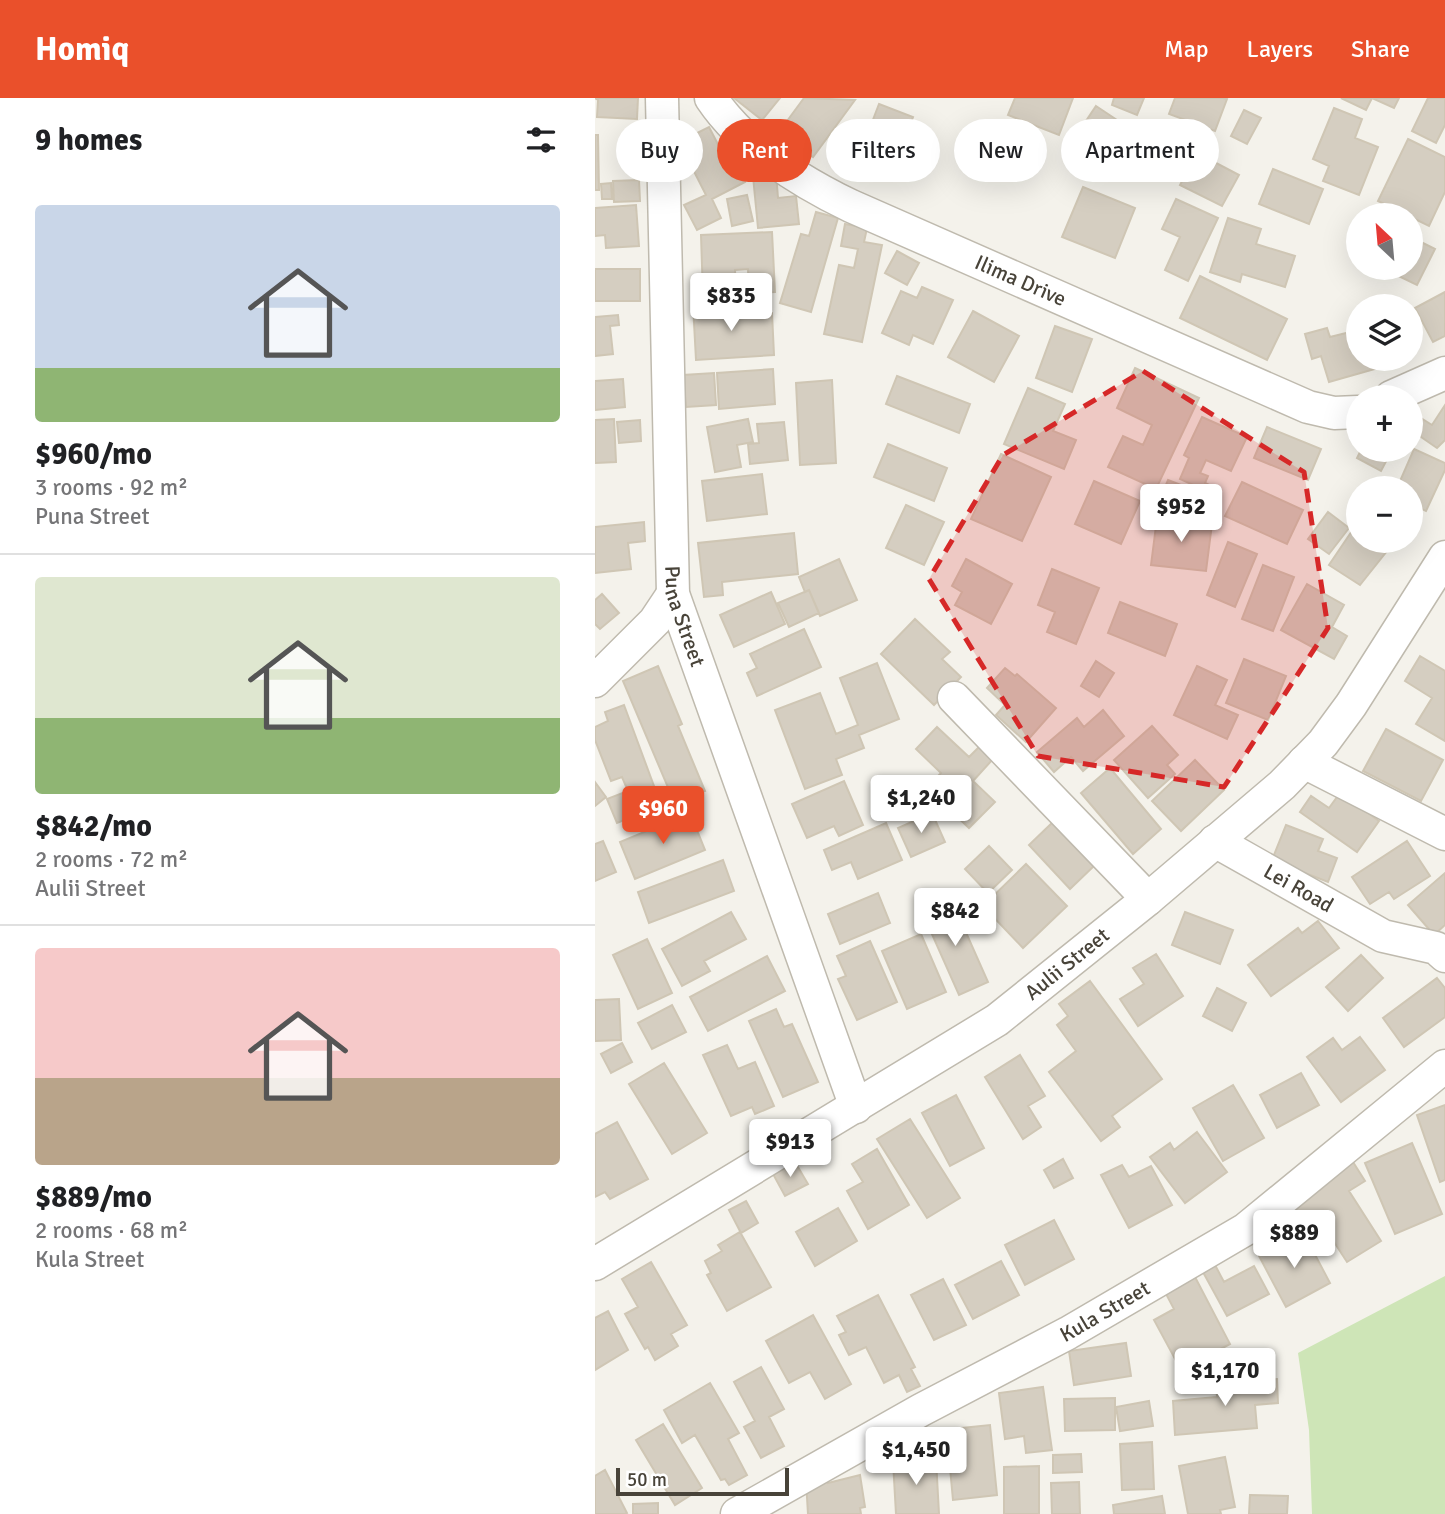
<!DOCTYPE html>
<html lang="en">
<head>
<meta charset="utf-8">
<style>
	:root { --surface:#fff; --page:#f2f2f2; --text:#202124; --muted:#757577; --line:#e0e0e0; --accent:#ea502b }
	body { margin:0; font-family:Signika,sans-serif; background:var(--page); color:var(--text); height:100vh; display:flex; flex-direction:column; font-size:26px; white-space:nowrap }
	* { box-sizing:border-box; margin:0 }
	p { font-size:23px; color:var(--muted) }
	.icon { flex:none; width:38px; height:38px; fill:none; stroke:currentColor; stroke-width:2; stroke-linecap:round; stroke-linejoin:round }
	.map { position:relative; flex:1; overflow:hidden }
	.details { display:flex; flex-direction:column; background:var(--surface); width:595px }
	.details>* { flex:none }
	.hud { position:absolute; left:21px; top:21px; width:665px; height:63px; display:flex; gap:14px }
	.needle { width:46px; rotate:334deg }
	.fabs { position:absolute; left:751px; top:105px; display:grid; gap:14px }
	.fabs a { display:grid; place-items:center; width:77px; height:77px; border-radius:50%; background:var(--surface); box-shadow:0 7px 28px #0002; font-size:35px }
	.scale { position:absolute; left:21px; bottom:18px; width:173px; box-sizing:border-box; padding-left:7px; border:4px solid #484339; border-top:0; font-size:19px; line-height:24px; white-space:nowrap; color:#484339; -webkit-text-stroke:5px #fff; paint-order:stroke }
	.price { position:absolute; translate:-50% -60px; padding:0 16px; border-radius:7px; background:#fff; color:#222; font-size:23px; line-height:46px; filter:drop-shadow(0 2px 4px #0008) }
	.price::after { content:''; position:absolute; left:50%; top:42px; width:21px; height:16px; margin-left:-10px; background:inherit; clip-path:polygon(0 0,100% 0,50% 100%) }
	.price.selected { background:var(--accent); color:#fff }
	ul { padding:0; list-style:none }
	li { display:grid; align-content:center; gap:14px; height:371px; padding:0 35px }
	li+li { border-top:2px solid var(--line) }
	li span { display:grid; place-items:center; height:217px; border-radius:7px; color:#555 }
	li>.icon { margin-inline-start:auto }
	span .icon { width:126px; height:126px; fill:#fffc; stroke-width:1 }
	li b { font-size:30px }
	h2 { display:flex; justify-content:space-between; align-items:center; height:84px; padding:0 35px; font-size:30px }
	.pill { padding:0 24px; border-radius:32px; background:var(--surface); box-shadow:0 7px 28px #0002; font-size:24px; line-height:63px }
	.pill.selected { background:var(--accent); color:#fff }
	header { display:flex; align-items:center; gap:42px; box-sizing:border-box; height:98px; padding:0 35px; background:var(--accent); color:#fff }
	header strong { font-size:33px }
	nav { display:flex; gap:38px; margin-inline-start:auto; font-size:24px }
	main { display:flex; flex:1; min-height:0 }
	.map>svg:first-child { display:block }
</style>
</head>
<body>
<header>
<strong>Homiq</strong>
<nav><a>Map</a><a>Layers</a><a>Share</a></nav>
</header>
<main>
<section class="details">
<h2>9 homes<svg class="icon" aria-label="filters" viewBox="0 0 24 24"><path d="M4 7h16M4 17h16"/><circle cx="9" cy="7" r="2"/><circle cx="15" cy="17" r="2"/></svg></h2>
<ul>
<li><span style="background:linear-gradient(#c9d6e8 75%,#8fb573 0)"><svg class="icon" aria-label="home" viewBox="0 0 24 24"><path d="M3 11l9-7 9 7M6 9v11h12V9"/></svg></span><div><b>$960/mo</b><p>3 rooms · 92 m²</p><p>Puna Street</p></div></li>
<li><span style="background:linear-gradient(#dfe7d0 65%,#8fb573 0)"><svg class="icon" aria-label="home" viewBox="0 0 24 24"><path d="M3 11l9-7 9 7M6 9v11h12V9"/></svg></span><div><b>$842/mo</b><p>2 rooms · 72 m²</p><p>Aulii Street</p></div></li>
<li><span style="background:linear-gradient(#f6c9c9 60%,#b9a48a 0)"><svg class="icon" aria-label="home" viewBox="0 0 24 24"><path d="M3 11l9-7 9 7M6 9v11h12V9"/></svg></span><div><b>$889/mo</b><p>2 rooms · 68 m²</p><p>Kula Street</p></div></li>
</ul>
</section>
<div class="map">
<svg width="850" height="1416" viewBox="0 0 850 1416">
	<rect width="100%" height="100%" fill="#f4f2eb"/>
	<path fill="#cee5b7" d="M850,1178V1416H717L714,1332L703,1255Z"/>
	<path fill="#d5cec1" stroke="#cfc6b4" stroke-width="2" d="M0,0H43L42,21L2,19L3,2Z
		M139,0H185L167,22Z
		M209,0L260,2L218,59L184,34Z
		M420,0H478L464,37L413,17Z
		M519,0H549L542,17L517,7Z
		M580,0H628L632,1L620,33L574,16Z
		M746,0H804L799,10L777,0L771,12Z
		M833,0H850V27L841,45L817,33Z
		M284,6L318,19L295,80L253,64L263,37L271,40Z
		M501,8L531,28L506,67L475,47Z
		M739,10L767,21L760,40L783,49L764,97L728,83L734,68L718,61Z
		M649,12L666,20L652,46L636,38Z
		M114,29L129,58L136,55L150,84L117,101L126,120L102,132L89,107L111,97L84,44Z
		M538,29L581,47L568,78L525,61Z
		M0,37H3L4,92H0Z
		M813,41L850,59V94L834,128L783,103Z
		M602,55L644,77L627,108L585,87Z
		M678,71L728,91L714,126L664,106Z
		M181,75L183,100L201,98L204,126L163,130L158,78Z
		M44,82L45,103L19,104L18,83Z
		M16,85L17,101H7L6,86Z
		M488,89L540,110L520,160L467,139Z
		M152,97L158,123L137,128L132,101Z
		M581,101L623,120L593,183L570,172L585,139L567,131Z
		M41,107L44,148L11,150L10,137L0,138V110Z
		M221,114L243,120L216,214L185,205L206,136L214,138Z
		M633,120L666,131L661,146L700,158L690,189L647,176L645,184L615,174Z
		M250,126L272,130L269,144L287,147L267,244L229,236L244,167L259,170L263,151L246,148Z
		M177,134L180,194L154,195L153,171L140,172L141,196L108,198L106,137Z
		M816,139L840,151L822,187L787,170H816Z
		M302,153L324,165L312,187L290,175Z
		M0,171H45V203H0Z
		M605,178L692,221L672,262L585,220Z
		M327,189L358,202L338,246L318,237L314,247L287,235L306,193L322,200Z
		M850,194V238L838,244L820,210Z
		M139,203V218L177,215L179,257L101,262L98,206Z
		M378,213L424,238L399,284L353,259Z
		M23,217L24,227L15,228L18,256L0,258V219Z
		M460,228L497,241L477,294L441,280Z
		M732,230L735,239L763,232V261H780L783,270L734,284L726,258L717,261L710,236Z
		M540,270L604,300L561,391L513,369L528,338L548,347L557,327L522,310Z
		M178,271L180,306L124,311L122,275Z
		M119,275L121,307L91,309L88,277Z
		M302,278L375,306L364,335L291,306Z
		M28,281L30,309L0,312V283Z
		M237,282L241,365L205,367L201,285Z
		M433,290L470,306L458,333L481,342L469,371L409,346Z
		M850,307V342L842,350L816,332L824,319L837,327Z
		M607,319L652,339L636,373L611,362L605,375L613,378L610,385L625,392L623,398L585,381L594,360L589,357Z
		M19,321L21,364L0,365V322Z
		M153,321L158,344L142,347L146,369L120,374L112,329Z
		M45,322L46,343L24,345L22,324Z
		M189,324L193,362L155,366L153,346L164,345L162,326Z
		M672,329L726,351L713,382L659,360Z
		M293,346L352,370L339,403L279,379Z
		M819,351L850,365V372L831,413L816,406V390H802Z
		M766,352H797L786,373L762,360Z
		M406,356L456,379L427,443L376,421Z
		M167,376L172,416L112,423L107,383Z
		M573,382L604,394L596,414L565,401Z
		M499,383L545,403L526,446L480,426Z
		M647,384L708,412L692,446L630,418Z
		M311,407L349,424L329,467L291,450Z
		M733,414L754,430L734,456L713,441Z
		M562,420L617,426L611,473L556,467Z
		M49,424L50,443L33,445L36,471L0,475V429Z
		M763,424V443H800L765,487L734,467Z
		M199,435L203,476L127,484L128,497L109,499L103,445Z
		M633,444L662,456L640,509L612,497Z
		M244,461L262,502L225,518L214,492L210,494L204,479Z
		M371,461L417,486L396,526L360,507L367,494L357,488Z
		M668,467L699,479L678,533L647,521Z
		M457,471L504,490L481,546L452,534L460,514L443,507Z
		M712,486L749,507L737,529L752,538L739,561L686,532Z
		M214,492L224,515L194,529L183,505Z
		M176,494L190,526L139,549L125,517Z
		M7,496L24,515L5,531L0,526V502Z
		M525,504L582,526L570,558L513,535Z
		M320,521L355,554L347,561L366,579L339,607L286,556Z
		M209,531L226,569L162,598L152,575L162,570L155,556Z
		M825,558L850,573V643L821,626L837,600L810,583Z
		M649,561L691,578L673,622L631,605Z
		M501,563L519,575L504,599L486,588Z
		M282,565L304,621L264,637L269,650L241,661L247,677L210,691L180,612L225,595L241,636L263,627L245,580Z
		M63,568L87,626L83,628L110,693L80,706L28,583Z
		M602,568L632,582L620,607L643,617L632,641L579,617Z
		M410,570L420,578L422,576L461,610L431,644L401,617L410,607L392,590Z
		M29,607L66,707L22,725L12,701L33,693L27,679L16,683L0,642V629L13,623L10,614Z
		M508,612L529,638L488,673L476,659L459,674L442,654L482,620L489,629Z
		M557,628L583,657L572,667L580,676L553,700L519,662Z
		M342,629L374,659L385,648L398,661L378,683L400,704L374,730L332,690L346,675L321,651Z
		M791,631L848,662L826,703L768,673Z
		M600,662L629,692L586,733L557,703Z
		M515,670L566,731L538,756L486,695Z
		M249,683L268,727L244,738L239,728L212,740L197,706Z
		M0,684L11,699L0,708Z
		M745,695L784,723L762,754L705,714L716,698L734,710Z
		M95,715L110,752L40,781L25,744Z
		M337,715L350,744L316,759L303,730Z
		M459,723L500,767L475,791L434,747Z
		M291,725L307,762L263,781L256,764L237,772L229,752Z
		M691,727L728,741L723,753L742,760L733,784L677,762Z
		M8,743L21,774L0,783V746Z
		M812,743L835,778L799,801L794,794L775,806L757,779Z
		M394,748L417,772L393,795L370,771Z
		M128,762L139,793L54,825L43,794Z
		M431,766L472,808L428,850L388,808Z
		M850,775V827L839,837L813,807Z
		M283,795L295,825L245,846L233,816Z
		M357,803L393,884L364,897L328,816Z
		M136,814L151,841L109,863L115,873L87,888L67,851Z
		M590,814L638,832L625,866L577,847Z
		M723,823L744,850L676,898L653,867L703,830L707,835Z
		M326,836L351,894L312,911L287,853Z
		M52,841L77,895L43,911L18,857Z
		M275,843L302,904L262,922L243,881L251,878L242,858Z
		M561,856L588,898L543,928L525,901L549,886L538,870Z
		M766,857L788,880L753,913L731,889Z
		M172,858L190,893L113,933L95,899Z
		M842,880L850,890V919L809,949L788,920Z
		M495,883L567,981L517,1018L525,1029L506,1043L454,974L481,953L462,927L473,918L464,906Z
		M622,890L651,905L637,933L608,918Z
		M24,901L26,942L0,943V902Z
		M77,907L91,934L57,951L43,925Z
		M181,911L189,929L197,926L223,984L188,999L154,923Z
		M765,939L790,972L746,1004L712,959L738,940L747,952Z
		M27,945L37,964L16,975L6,956Z
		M132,947L143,971L160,964L179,1008L160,1016L157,1009L136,1018L108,957Z
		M425,957L450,998L433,1008L446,1029L428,1041L390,979Z
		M69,965L112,1035L77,1056L34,986Z
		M706,975L724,1007L682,1030L665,997Z
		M638,987L669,1040L628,1063L598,1010Z
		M361,997L389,1050L355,1068L327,1015Z
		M850,1007V1082L845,1084L822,1017Z
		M315,1021L365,1100L332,1120L282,1041Z
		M22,1024L53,1081L15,1101L10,1094L0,1099V1036Z
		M602,1034L632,1074L590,1105L555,1059L575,1045L579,1052Z
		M817,1045L847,1116L800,1136L770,1065Z
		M282,1051L314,1107L273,1131L252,1093L268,1084L257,1066Z
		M468,1061L478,1080L459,1090L449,1072Z
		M200,1064L213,1086L190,1098L178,1076Z
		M758,1064L770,1083L754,1093L786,1143L752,1164L728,1127L714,1136L694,1105Z
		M527,1067L534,1079L556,1068L577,1107L534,1130L506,1077Z
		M151,1103L163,1125L146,1135L134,1112Z
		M243,1110L262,1143L220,1168L201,1134Z
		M459,1122L479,1161L430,1187L410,1147Z
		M145,1134L176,1189L132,1213L112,1177L116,1175L110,1163L127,1153L123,1147Z
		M708,1134L735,1185L691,1209L664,1158Z
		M406,1163L424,1197L378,1221L360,1187Z
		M56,1164L92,1227L76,1236L83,1248L60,1262L53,1249L50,1251L30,1216L43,1209L27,1181Z
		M620,1167L629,1184L659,1168L674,1196L632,1218L608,1174Z
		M600,1179L635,1246L586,1272L559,1222L579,1211L570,1194Z
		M348,1181L371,1227L339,1242L316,1197Z
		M283,1197L320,1269L316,1271L325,1288L312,1294L304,1277L289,1285L271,1249L254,1257L244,1237L251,1234L242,1218Z
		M13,1213L33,1252L0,1272V1220Z
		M218,1217L256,1286L230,1301L215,1274L194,1285L171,1243Z
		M531,1245L536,1278L479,1287L474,1253Z
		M166,1269L189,1311L174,1319L189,1348L166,1360L149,1329L160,1323L139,1284Z
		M682,1281L683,1305L660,1307L662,1330L580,1337L578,1303L622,1299L621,1285Z
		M115,1285L144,1335L133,1341L152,1377L134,1387L130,1381L126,1382L100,1337L87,1345L69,1312Z
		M448,1289L457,1352L431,1355L429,1338L410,1341L404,1295Z
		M520,1300V1332L470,1333L469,1301Z
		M554,1303L558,1328L525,1333L521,1309Z
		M68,1326L107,1390L80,1407L41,1342Z
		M395,1327L402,1397L358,1402L353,1348L368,1346L367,1330Z
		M557,1344L559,1391L527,1392L525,1346Z
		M486,1356L487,1374L458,1375V1357Z
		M630,1359L640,1409L625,1412L626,1416H593L584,1368Z
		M341,1361L344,1416H301L298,1363Z
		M444,1368V1416H409V1369Z
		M10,1372L32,1415L30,1416H0V1378Z
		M265,1377L270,1409L265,1410L266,1416H213L211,1382L232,1380L233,1385Z
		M484,1384L485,1416H457L456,1385Z
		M655,1397L693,1398L692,1416H654Z
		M567,1398L570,1416H519L518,1407Z
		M63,1405V1416H38V1406Z"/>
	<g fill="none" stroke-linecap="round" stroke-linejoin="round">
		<defs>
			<g id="minor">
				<path id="s1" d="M67,0L78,496L261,1009"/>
				<path id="s2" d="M116,0C149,49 204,83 256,108L713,309L739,315L763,314"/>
				<path d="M796,299L850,275"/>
				<path d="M0,583L60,523L78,496"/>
				<path d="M359,600L553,801"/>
				<path d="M709,664L850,736"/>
				<path id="s3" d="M620,743L788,838L841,850L850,858"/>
				<path id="s4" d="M0,1166L402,922L553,801L687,687L728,645L756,607L850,459"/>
				<path id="s5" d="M142,1416L326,1312L473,1235L651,1131L850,968"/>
			</g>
		</defs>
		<use href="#minor" stroke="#bfbaae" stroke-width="35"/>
		<use href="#minor" stroke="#fff" stroke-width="32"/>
	</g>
	<path fill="#d62828" fill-opacity="0.2" stroke="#d62828" stroke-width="5" stroke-dasharray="14 9" stroke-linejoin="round" d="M548,273L709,374L733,530L629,689L443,658L334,481L408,357Z"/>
	<g text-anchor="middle" stroke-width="5" stroke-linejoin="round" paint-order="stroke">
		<g font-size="21" fill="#484339" stroke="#fff">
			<text dy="7" stroke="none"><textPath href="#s2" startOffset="364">Ilima Drive</textPath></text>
			<text dy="7" stroke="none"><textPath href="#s1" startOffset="520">Puna Street</textPath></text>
			<text dy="7" stroke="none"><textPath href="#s3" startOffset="96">Lei Road</textPath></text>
			<text dy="7" stroke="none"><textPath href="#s4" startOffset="560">Aulii Street</textPath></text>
			<text dy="7" stroke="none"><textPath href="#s5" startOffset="420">Kula Street</textPath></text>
		</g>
	</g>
</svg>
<div class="fabs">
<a><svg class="needle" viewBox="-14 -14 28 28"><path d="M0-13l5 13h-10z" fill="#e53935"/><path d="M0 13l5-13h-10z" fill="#757577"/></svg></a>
<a><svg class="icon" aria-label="layers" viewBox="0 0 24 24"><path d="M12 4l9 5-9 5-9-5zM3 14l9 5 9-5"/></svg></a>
<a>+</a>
<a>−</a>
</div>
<div class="scale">50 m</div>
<b class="price" style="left:136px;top:235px">$835</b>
<b class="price" style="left:586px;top:446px">$952</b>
<b class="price" style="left:326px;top:737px">$1,240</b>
<b class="price selected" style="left:68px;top:748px">$960</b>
<b class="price" style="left:360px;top:850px">$842</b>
<b class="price" style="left:195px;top:1081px">$913</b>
<b class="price" style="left:699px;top:1172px">$889</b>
<b class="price" style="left:630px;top:1310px">$1,170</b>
<b class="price" style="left:321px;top:1389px">$1,450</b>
<div class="hud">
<a class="pill">Buy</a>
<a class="pill selected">Rent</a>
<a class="pill">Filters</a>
<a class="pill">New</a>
<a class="pill">Apartment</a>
</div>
</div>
</main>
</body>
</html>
